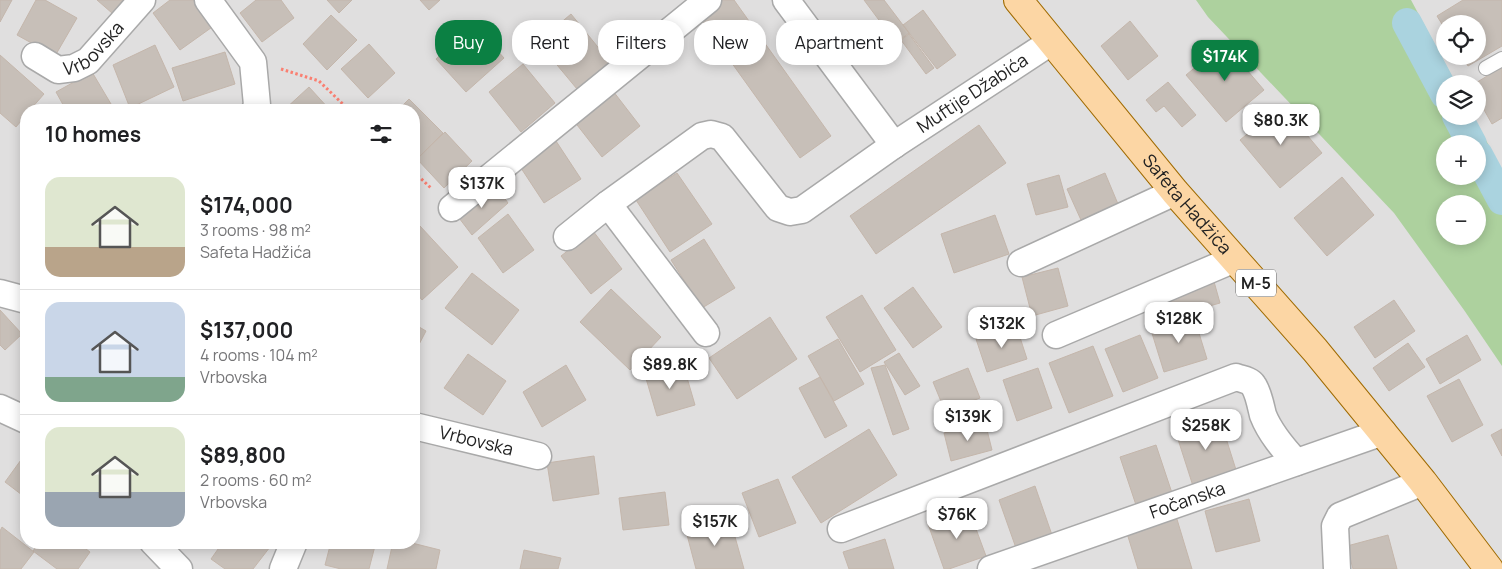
<!DOCTYPE html>
<html lang="en">
<head>
<meta charset="utf-8">
<style>
	:root { --surface:#fff; --page:#f2f2f2; --text:#202124; --muted:#757577; --line:#e0e0e0; --accent:#0b8043 }
	body { margin:0; font-family:Manrope,sans-serif; background:var(--page); color:var(--text); height:100vh; display:flex; flex-direction:column; font-size:19px; white-space:nowrap }
	* { box-sizing:border-box; margin:0 }
	p { font-size:16px; color:var(--muted) }
	.icon { flex:none; width:28px; height:28px; fill:none; stroke:currentColor; stroke-width:2; stroke-linecap:round; stroke-linejoin:round }
	.map { position:relative; flex:1; overflow:hidden }
	.details { position:absolute; left:20px; top:104px; width:400px; height:445px; display:flex; flex-direction:column; background:var(--surface); border-radius:20px; box-shadow:0 2px 12px #0003 }
	.details>* { flex:none }
	.hud { position:absolute; left:435px; top:20px; width:475px; height:45px; display:flex; gap:10px }
	.fabs { position:absolute; left:1436px; top:15px; display:grid; gap:10px }
	.fabs a { display:grid; place-items:center; width:50px; height:50px; border-radius:50%; background:var(--surface); box-shadow:0 2px 12px #0003; font-size:25px }
	.price { position:absolute; translate:-50% -42px; padding:0 11px; border-radius:10px; background:#fff; color:#222; font-size:16px; line-height:32px; filter:drop-shadow(0 1px 2px #0008) }
	.price::after { content:''; position:absolute; left:50%; top:30px; width:15px; height:11px; margin-left:-8px; background:inherit; clip-path:polygon(0 0,100% 0,50% 100%) }
	.price.on { background:var(--accent); color:#fff }
	ul { padding:0; list-style:none }
	li { display:flex; align-items:center; gap:15px; height:125px; padding:0 25px }
	li+li { border-top:1px solid var(--line) }
	li span { display:grid; place-items:center; flex:none; width:140px; height:100px; border-radius:15px; color:#555 }
	li>.icon { margin-inline-start:auto }
	span .icon { width:60px; height:60px; fill:#fffc; stroke-width:1 }
	li b { font-size:21px }
	h2 { display:flex; justify-content:space-between; align-items:center; height:60px; padding:0 25px; font-size:21px }
	.chip { padding:0 18px; border-radius:20px; background:var(--surface); box-shadow:0 2px 12px #0003; font-size:18px; line-height:45px }
	.chip.on { background:var(--accent); color:#fff }
	.map>svg:first-child { display:block }
</style>
</head>
<body>
<div class="map">
<svg width="1502" height="569" viewBox="0 0 1502 569">
	<rect width="100%" height="100%" fill="#f2efe9"/>
	<path fill="#e0dfdf" fill-rule="evenodd" d="M0,0H1502V569H0ZM1445,24H1478V56H1445ZM1445,84H1478V116H1445ZM26,110H414V542H26ZM1445,144H1478V176H1445ZM1445,204H1478V236H1445Z"/>
	<path fill="#add19e" fill-rule="evenodd" d="M1196,0H1411L1456,84H1445V116H1473L1502,170V366L1464,310L1394,213L1208,17ZM1445,144H1478V176H1445ZM1445,204H1478V236H1445Z"/>
	<g fill="none" stroke-linecap="round" stroke-linejoin="round">
		<path stroke="#aad3df" stroke-width="30" d="M1407,23L1445,94
			M1457,116L1472,144
			M1478,155L1502,200"/>
	</g>
	<path fill="#c7bfb8" stroke="#c4b6ab" d="M0,0H12L0,22Z
		M36,0H45L77,18L55,56L17,35Z
		M97,0H137L120,20Z
		M170,0H197L215,25L180,50L153,13Z
		M256,0H281L294,18L262,42L240,13Z
		M327,0H352L339,13Z
		M420,0H440L429,10Z
		M720,0H734L831,136L800,158L698,16Z
		M864,0H884L909,33L896,43Z
		M1463,0H1502V46L1468,66L1462,56H1478V24H1445V29L1437,16Z
		M923,10L956,55L937,69L903,25Z
		M571,14L610,62L577,89L538,42Z
		M331,15L357,40L327,70L303,44Z
		M1130,21L1158,56L1128,80L1101,46Z
		M474,24L504,58L466,92L436,59Z
		M909,34L934,68L926,74L901,40Z
		M1224,43L1264,90L1226,122L1186,75Z
		M369,44L395,73L368,98L341,69Z
		M155,45L174,87L130,108L113,65Z
		M225,52L235,84L183,101L172,68Z
		M0,55L44,94L30,110H26V115L16,127L0,113Z
		M523,64L555,103L521,132L489,92Z
		M1502,67V118L1492,124L1478,99V84H1474Z
		M92,72L111,104L101,110H66L56,92Z
		M1168,82L1196,115L1182,127L1164,106L1156,112L1146,100Z
		M309,87L330,110H284Z
		M613,91L640,126L602,157L574,121Z
		M409,99L443,133L418,158L414,154V110H398Z
		M1282,105L1322,153L1280,188L1240,140Z
		M979,125L1006,163L876,254L850,216Z
		M445,132L472,161L444,188L417,159Z
		M556,141L581,179L544,203L519,165Z
		M677,173L712,224L670,252L636,200Z
		M1105,173L1118,204L1081,220L1067,189Z
		M1059,175L1068,207L1036,215L1027,184Z
		M1342,177L1374,215L1327,256L1294,218Z
		M493,182L508,203L472,235L456,214Z
		M508,214L534,250L503,273L478,238Z
		M995,215L1009,254L954,273L941,234Z
		M420,226L458,267L422,300L414,290V232Z
		M593,231L622,269L591,294L561,256Z
		M704,239L735,288L702,308L671,260Z
		M1058,268L1068,306L1032,316L1022,277Z
		M472,273L519,310L492,345L445,308Z
		M1213,278L1220,303L1171,317L1163,292Z
		M913,287L942,327L913,348L884,308Z
		M611,289L661,337L630,370L580,322Z
		M862,295L896,350L860,372L826,317Z
		M1394,300L1415,331L1375,358L1354,327Z
		M0,310L22,334L5,350L0,345Z
		M770,317L797,359L737,399L709,358Z
		M1194,317L1207,359L1164,372L1151,330Z
		M414,324L426,331L414,354Z
		M1016,325L1027,359L987,372L976,339Z
		M1140,335L1158,378L1123,392L1105,349Z
		M1467,335L1481,360L1440,384L1426,359Z
		M838,339L864,384L834,401L808,356Z
		M1408,343L1425,367L1389,391L1373,368Z
		M1093,346L1113,396L1069,413L1049,363Z
		M899,353L920,386L905,395L884,362Z
		M468,354L506,381L483,415L444,388Z
		M683,364L695,405L657,416L645,375Z
		M566,365L586,400L542,427L523,392Z
		M885,365L909,429L893,435L871,368Z
		M968,368L980,398L945,411L933,382Z
		M1038,368L1052,408L1017,421L1003,380Z
		M820,377L847,426L825,438L799,388Z
		M1459,379L1483,425L1452,442L1427,396Z
		M1219,416L1237,473L1193,486L1175,430Z
		M985,422L992,450L951,461L944,433Z
		M869,429L897,475L821,523L792,477Z
		M1502,429V456L1491,435Z
		M1156,445L1172,493L1136,505L1120,457Z
		M26,453V498L5,482Z
		M594,456L599,494L553,501L547,463Z
		M778,479L796,523L759,537L742,493Z
		M1035,486L1052,535L1016,548L999,500Z
		M665,492L669,525L623,530L619,498Z
		M1249,499L1260,541L1216,552L1205,511Z
		M969,510L986,556L949,569H944L928,524Z
		M1176,516L1192,569H1138L1126,530Z
		M730,519L744,569H696L686,531Z
		M2,527L34,552L21,569H0V531Z
		M1388,535L1397,569H1353L1347,546Z
		M885,539L894,569H849L843,552Z
		M39,542H77L90,552L78,569H57L33,551Z
		M223,542H265L270,547L253,569H225L211,559Z
		M331,542H376L369,569H341L325,565Z
		M393,542H408L440,550L436,569H387Z
		M524,550L561,558L558,569H520Z"/>
	<g fill="none" stroke-linecap="round" stroke-linejoin="round">
		<defs>
			<path id="lane" d="M1486,68L1502,59"/>
			<g id="street">
				<path d="M208,0L253,62L257,105L255,110"/>
				<path d="M786,0L894,145"/>
				<path id="s1" d="M35,56L58,70L74,68L88,61L142,0"/>
				<path d="M608,204L706,333"/>
				<path d="M452,208L708,0"/>
				<path id="s2" d="M567,237L608,204L702,136L711,134L722,137L778,208L790,212L802,210L894,145L1051,42"/>
				<path d="M1021,263L1175,192"/>
				<path d="M0,293L26,300"/>
				<path d="M1056,335L1235,259"/>
				<path d="M0,408L26,420"/>
				<path id="s3" d="M414,426L538,456"/>
				<path d="M841,529L1236,377C1241,379 1250,380 1253,385C1258,391 1261,407 1263,415C1270,433 1283,448 1296,462"/>
				<path d="M153,542L179,569"/>
				<path d="M283,569L294,542"/>
				<path id="s4" d="M991,569L1383,432"/>
				<path d="M1337,569L1335,526L1340,516L1423,482"/>
			</g>
			<g id="primary">
				<path id="s5" d="M1018,0L1175,192L1315,350L1423,482L1489,569"/>
			</g>
		</defs>
		<use href="#lane" stroke="#a9a9a9" stroke-width="16"/>
		<use href="#street" stroke="#a9a9a9" stroke-width="29"/>
		<use href="#primary" stroke="#a06b00" stroke-width="30"/>
		<path stroke="#fa8072" stroke-width="3" stroke-dasharray="2.5 2.5" stroke-linecap="butt" d="M281,69L319,81L349,110
			M414,172L432,189"/>
		<use href="#lane" stroke="#fff" stroke-width="14"/>
		<use href="#street" stroke="#fff" stroke-width="26"/>
		<use href="#primary" stroke="#fcd6a4" stroke-width="28"/>
	</g>
	<g text-anchor="middle" stroke-width="4" stroke-linejoin="round" paint-order="stroke">
		<rect fill="#fff" stroke="#646464" stroke-width="1" x="1236" y="269.5" width="40" height="27" rx="4"/>
		<g font-size="16" font-weight="bold" fill="#222">
			<text x="1256" y="289">M-5</text>
		</g>
		<g font-size="18" fill="#222" stroke="#fff">
			<text dy="6" stroke="none"><textPath href="#s1" startOffset="70">Vrbovska</textPath></text>
			<text dy="6" stroke="none"><textPath href="#s2" startOffset="511">Muftije Džabića</textPath></text>
			<text dy="6" stroke="none"><textPath href="#s5" startOffset="265">Safeta Hadžića</textPath></text>
			<text dy="6" stroke="none"><textPath href="#s3" startOffset="64">Vrbovska</textPath></text>
			<text dy="6" stroke="none"><textPath href="#s4" startOffset="208">Fočanska</textPath></text>
		</g>
	</g>
</svg>
<div class="fabs">
<a><svg class="icon" aria-label="locate" viewBox="0 0 24 24"><circle cx="12" cy="12" r="6"/><path d="M12 2v4M12 18v4M2 12h4M18 12h4"/></svg></a>
<a><svg class="icon" aria-label="layers" viewBox="0 0 24 24"><path d="M12 4l9 5-9 5-9-5zM3 14l9 5 9-5"/></svg></a>
<a>+</a>
<a>−</a>
</div>
<b class="price on" style="left:1225px;top:82px">$174K</b>
<b class="price" style="left:1281px;top:146px">$80.3K</b>
<b class="price" style="left:482px;top:209px">$137K</b>
<b class="price" style="left:1179px;top:344px">$128K</b>
<b class="price" style="left:1002px;top:349px">$132K</b>
<b class="price" style="left:670px;top:390px">$89.8K</b>
<b class="price" style="left:968px;top:442px">$139K</b>
<b class="price" style="left:1206px;top:451px">$258K</b>
<b class="price" style="left:957px;top:540px">$76K</b>
<b class="price" style="left:715px;top:547px">$157K</b>
<div class="hud">
<a class="chip on">Buy</a>
<a class="chip">Rent</a>
<a class="chip">Filters</a>
<a class="chip">New</a>
<a class="chip">Apartment</a>
</div>
<section class="details">
<h2>10 homes<svg class="icon" aria-label="filters" viewBox="0 0 24 24"><path d="M4 7h16M4 17h16"/><circle cx="9" cy="7" r="2"/><circle cx="15" cy="17" r="2"/></svg></h2>
<ul>
<li><span style="background:linear-gradient(#dfe7d0 70%,#b9a48a 0)"><svg class="icon" aria-label="home" viewBox="0 0 24 24"><path d="M3 11l9-7 9 7M6 9v11h12V9"/></svg></span><div><b>$174,000</b><p>3 rooms · 98 m²</p><p>Safeta Hadžića</p></div></li>
<li><span style="background:linear-gradient(#c9d6e8 75%,#7fa58c 0)"><svg class="icon" aria-label="home" viewBox="0 0 24 24"><path d="M3 11l9-7 9 7M6 9v11h12V9"/></svg></span><div><b>$137,000</b><p>4 rooms · 104 m²</p><p>Vrbovska</p></div></li>
<li><span style="background:linear-gradient(#dfe7d0 65%,#9aa5b1 0)"><svg class="icon" aria-label="home" viewBox="0 0 24 24"><path d="M3 11l9-7 9 7M6 9v11h12V9"/></svg></span><div><b>$89,800</b><p>2 rooms · 60 m²</p><p>Vrbovska</p></div></li>
</ul>
</section>
</div>
</body>
</html>
